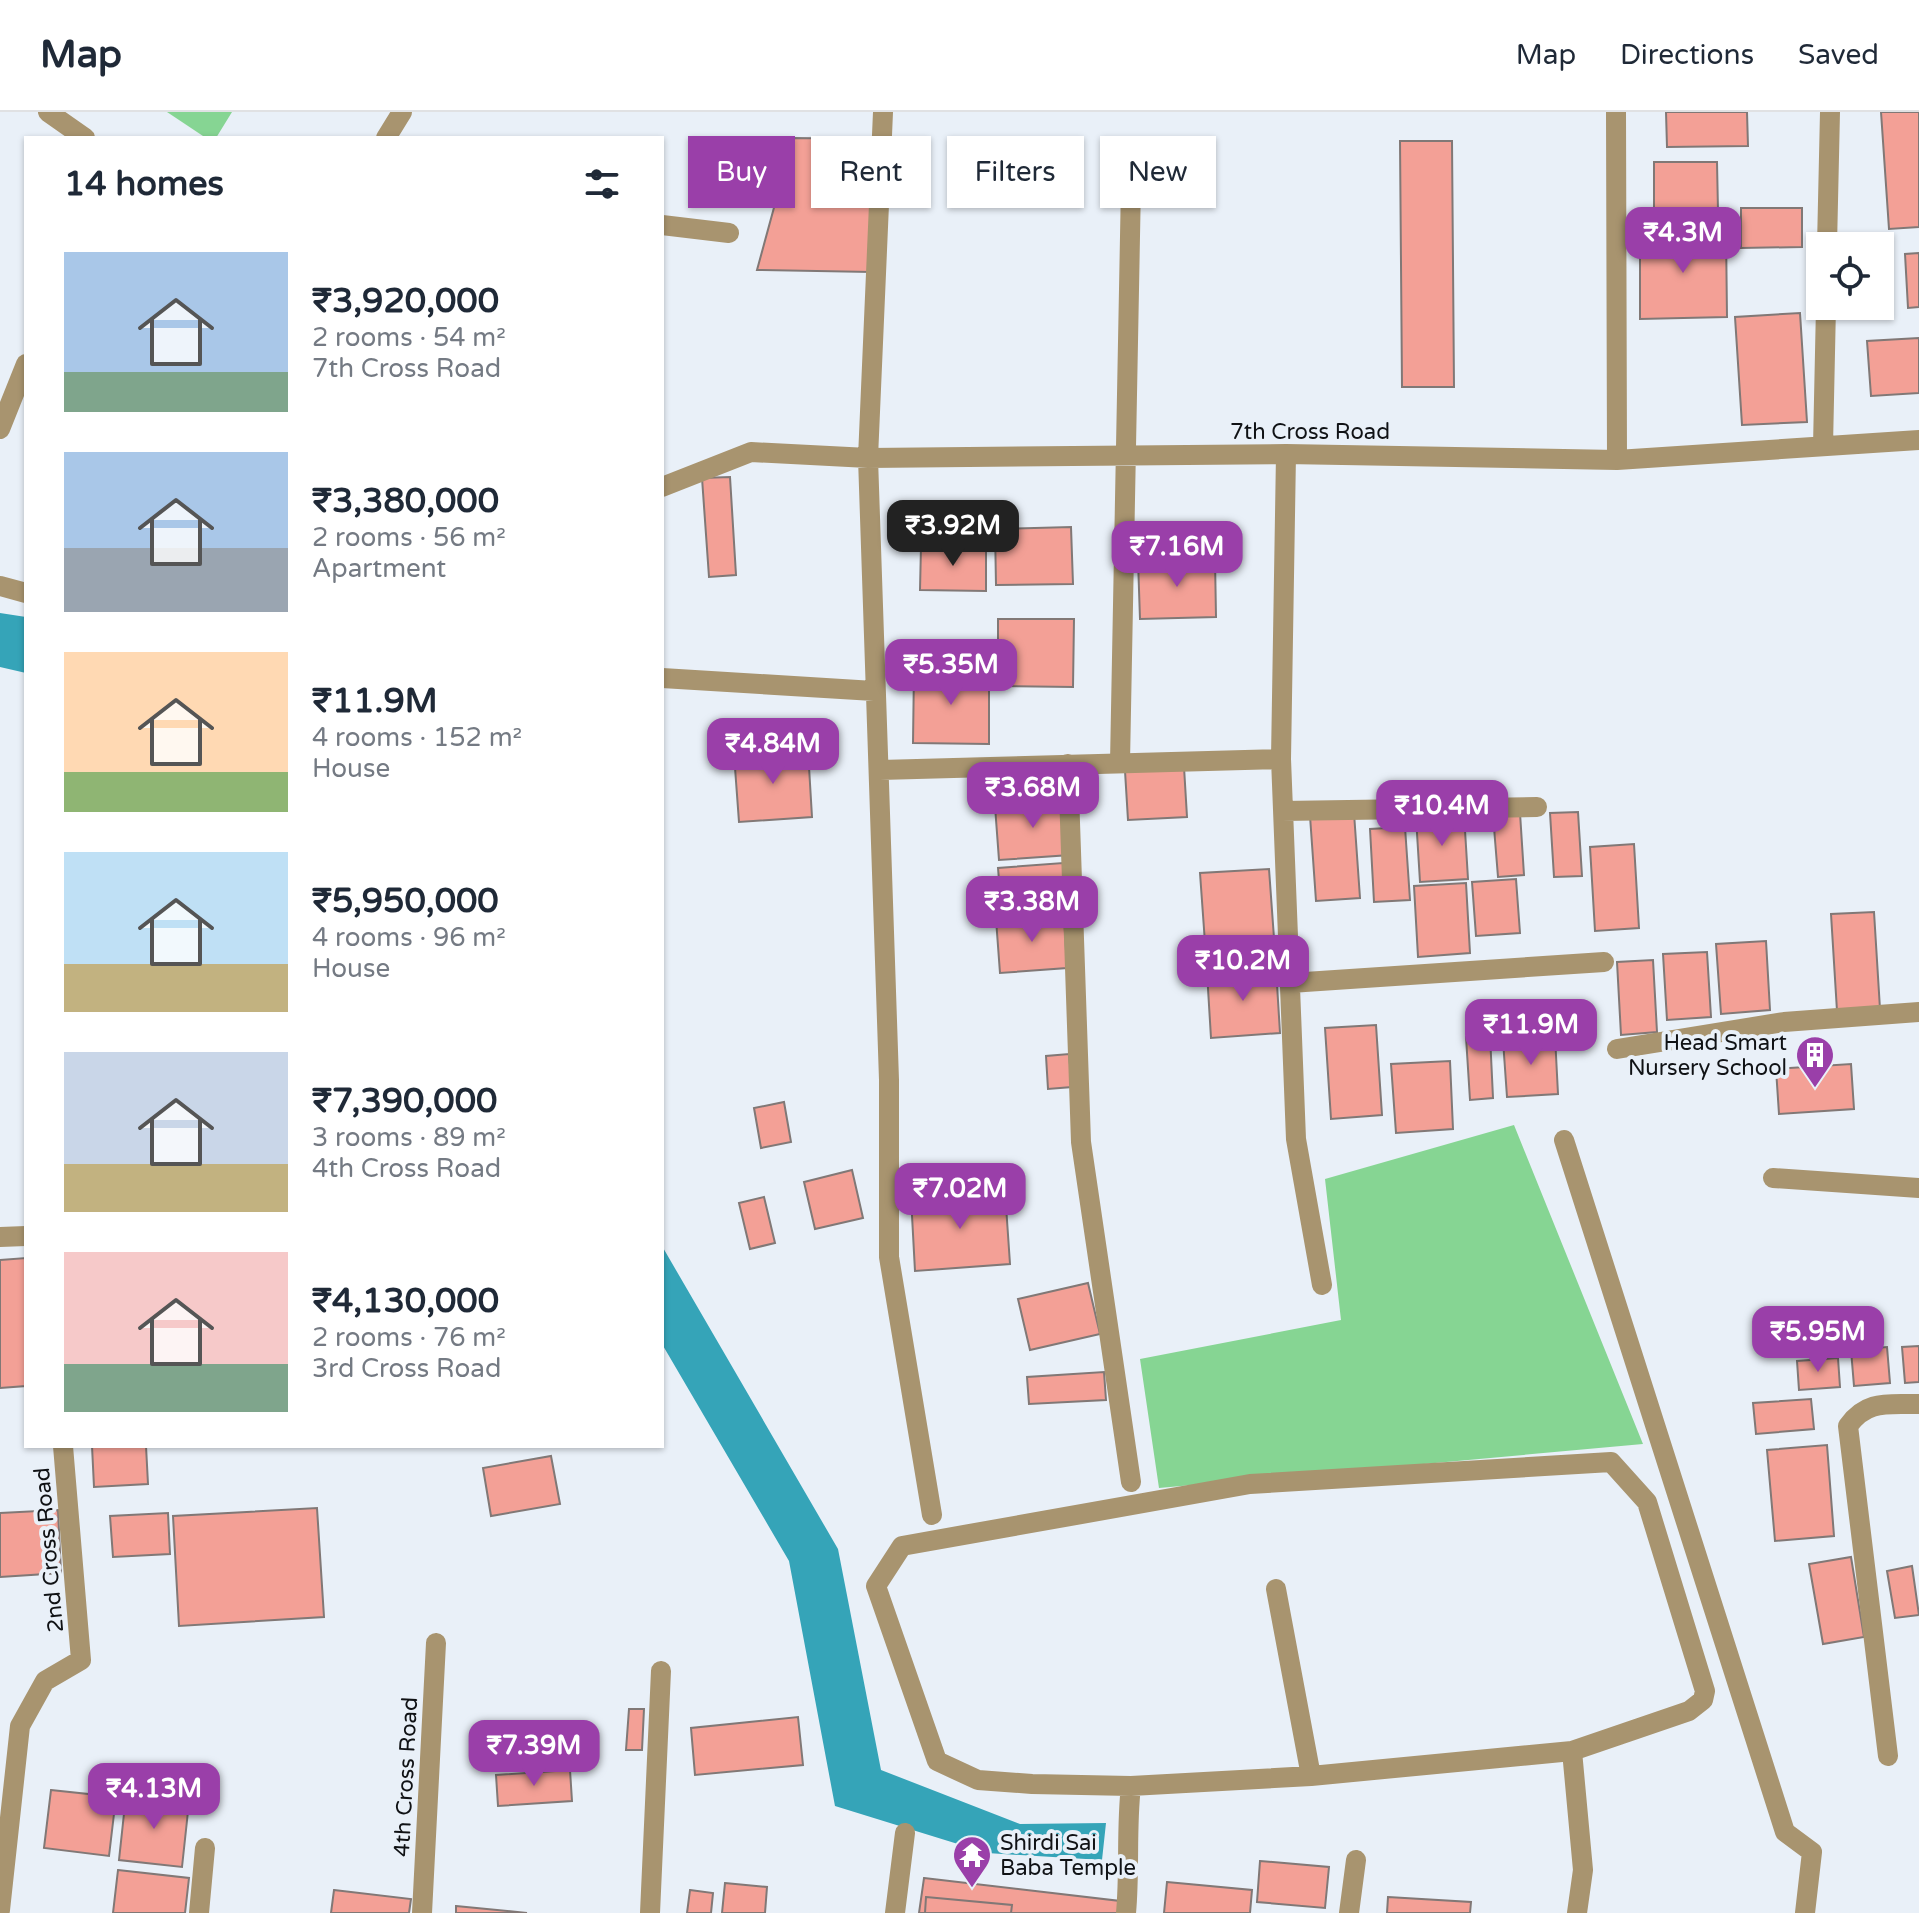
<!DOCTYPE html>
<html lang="en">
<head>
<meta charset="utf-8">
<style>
	:root { --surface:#fff; --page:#f6f6f7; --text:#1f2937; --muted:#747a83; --line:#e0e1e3; --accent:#9a3fa9 }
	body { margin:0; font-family:"Varela Round",sans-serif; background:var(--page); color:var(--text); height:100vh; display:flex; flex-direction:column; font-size:30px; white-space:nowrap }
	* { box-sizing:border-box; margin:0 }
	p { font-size:26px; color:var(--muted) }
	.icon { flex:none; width:44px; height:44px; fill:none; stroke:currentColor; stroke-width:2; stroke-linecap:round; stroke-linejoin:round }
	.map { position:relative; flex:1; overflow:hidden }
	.panel { position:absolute; left:24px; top:24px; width:640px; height:1312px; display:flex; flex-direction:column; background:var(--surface); border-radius:0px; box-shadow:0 2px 6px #0004 }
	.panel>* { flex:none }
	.guide { position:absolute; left:688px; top:24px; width:760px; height:72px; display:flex; gap:16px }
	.tools { position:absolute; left:1806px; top:120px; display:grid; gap:16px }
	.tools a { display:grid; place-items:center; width:88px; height:88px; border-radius:0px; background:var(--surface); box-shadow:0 2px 6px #0004; font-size:40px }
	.price { position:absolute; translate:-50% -68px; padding:0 18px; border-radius:16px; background:var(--accent); color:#fff; font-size:26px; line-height:52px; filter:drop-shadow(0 2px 4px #0008) }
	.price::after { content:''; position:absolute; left:50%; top:48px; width:24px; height:18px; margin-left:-12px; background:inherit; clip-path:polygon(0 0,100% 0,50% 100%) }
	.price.active { background:#222; color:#fff }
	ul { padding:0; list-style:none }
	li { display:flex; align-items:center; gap:24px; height:200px; padding:0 40px }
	li span { display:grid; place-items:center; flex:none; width:224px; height:160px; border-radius:0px; color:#555 }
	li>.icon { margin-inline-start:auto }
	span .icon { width:96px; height:96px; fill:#fffc; stroke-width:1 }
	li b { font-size:34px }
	h2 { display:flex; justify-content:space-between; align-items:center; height:96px; padding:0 40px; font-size:34px }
	.chip { padding:0 28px; border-radius:0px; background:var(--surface); box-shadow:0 2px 6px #0004; font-size:28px; line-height:72px }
	.chip.active { background:var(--accent); color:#fff }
	header { display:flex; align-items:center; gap:48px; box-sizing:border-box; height:112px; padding:0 40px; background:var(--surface); border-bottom:2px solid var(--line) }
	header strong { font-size:38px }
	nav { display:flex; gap:44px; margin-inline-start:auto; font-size:28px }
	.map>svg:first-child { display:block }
</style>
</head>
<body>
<header>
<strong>Map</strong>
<nav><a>Map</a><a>Directions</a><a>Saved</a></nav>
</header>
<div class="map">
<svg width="1919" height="1801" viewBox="0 0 1919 1801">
	<rect width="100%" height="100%" fill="#e9f0f8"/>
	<path fill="#86d593" d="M167,0H232L216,26H206Z
		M1514,1013L1643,1332L1159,1376L1140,1247L1341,1208L1325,1067Z"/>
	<path fill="#35a4b8" d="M0,501L26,505V561L0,555Z
		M662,1134L838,1437L881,1658L1020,1712L1106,1711L1102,1748L987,1741L835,1694L789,1449L662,1232Z"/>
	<path fill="#f3a096" stroke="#817876" stroke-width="2" d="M1666,0H1747L1748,34L1667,35Z
		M1881,0H1919V115L1889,117Z
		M793,26L874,27L871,160L757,158Z
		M1400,29H1452L1454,275H1402Z
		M1654,50H1717L1718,99H1654Z
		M1741,96H1802V135L1741,136Z
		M1640,119H1726L1727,205L1640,207Z
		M1919,141V195L1908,196L1905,142Z
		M1800,201L1807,310L1742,313L1735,205Z
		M1919,226V281L1871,284L1867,229Z
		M730,365L736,463L709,465L702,366Z
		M1071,415L1073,472L996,473L995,417Z
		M921,434H986V479L920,478Z
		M1215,447L1216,505L1140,507L1138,448Z
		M998,507H1074L1073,575L998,574Z
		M914,557L989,558V632L913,631Z
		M808,638L812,705L739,710L734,642Z
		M1184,655L1187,705L1128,708L1125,659Z
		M1067,689L1070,743L999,748L995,694Z
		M1578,700L1582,764L1554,765L1550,701Z
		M1354,701L1360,786L1316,789L1310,704Z
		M1520,701L1524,763L1498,765L1493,703Z
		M1464,702L1468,767L1420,770L1416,705Z
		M1405,715L1410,788L1374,790L1370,717Z
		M1634,732L1639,816L1595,819L1590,735Z
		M1063,751L1066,789L1001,793L998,756Z
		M1269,757L1274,826L1205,831L1200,761Z
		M1516,767L1520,821L1476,824L1472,770Z
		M1466,771L1470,841L1418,845L1414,774Z
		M1874,800L1880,897L1837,899L1831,802Z
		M1064,803L1067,856L1000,861L996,807Z
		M1766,829L1770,898L1721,902L1716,832Z
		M1707,840L1711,905L1667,908L1663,842Z
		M1653,848L1657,920L1621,923L1617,850Z
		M1276,856L1280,921L1211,926L1207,860Z
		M1376,913L1382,1003L1331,1007L1325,916Z
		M1490,923L1493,986L1470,988L1466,925Z
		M1555,924L1558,982L1507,985L1503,928Z
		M1069,942L1072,975L1048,977L1046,944Z
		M1450,949L1453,1017L1396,1021L1391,952Z
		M1851,952L1854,997L1779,1002L1776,957Z
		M784,990L791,1030L761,1036L754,996Z
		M852,1058L863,1106L815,1117L804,1070Z
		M1005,1079L1010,1152L915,1159L911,1085Z
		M764,1085L775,1131L750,1137L739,1091Z
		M26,1146V1274L0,1276V1148Z
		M1088,1171L1100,1222L1030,1238L1018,1187Z
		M1919,1234V1270L1905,1271L1902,1235Z
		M1887,1235L1890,1271L1854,1274L1851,1238Z
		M1838,1246L1840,1275L1799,1278L1797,1249Z
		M1104,1260L1106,1288L1029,1292L1027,1265Z
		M1811,1287L1814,1317L1756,1322L1753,1291Z
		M1827,1333L1834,1424L1775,1429L1767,1338Z
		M92,1334H146L148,1372L94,1375Z
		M551,1344L560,1392L491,1404L483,1356Z
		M317,1396L324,1505L179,1514L173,1404Z
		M58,1398L61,1461L0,1465V1401Z
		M168,1401L170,1442L113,1445L110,1404Z
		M1851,1445L1864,1525L1823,1532L1809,1452Z
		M1912,1454L1919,1503L1895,1506L1887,1459Z
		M629,1597H644L642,1638H626Z
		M798,1605L803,1653L695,1663L691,1616Z
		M570,1658L572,1689L498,1694L496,1663Z
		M51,1678L116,1685L109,1744L44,1736Z
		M126,1683L189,1690L182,1755L119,1748Z
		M1260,1749L1329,1755L1325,1796L1257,1790Z
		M118,1758L189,1766L185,1801H113Z
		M924,1766L1120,1789L1119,1801H919Z
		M1167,1770L1252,1778L1250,1801H1164Z
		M725,1771L767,1775L765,1801H722Z
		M334,1778L411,1787L409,1801H331Z
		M690,1778L713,1781L711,1801H687Z
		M926,1785L1012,1793L1011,1801H925Z
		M1388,1785L1471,1790L1470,1801H1387Z
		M456,1794L527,1801H456Z"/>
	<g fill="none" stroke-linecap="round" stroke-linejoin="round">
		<path stroke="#a8946f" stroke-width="20" d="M1773,1066L1919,1076"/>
		<path stroke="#a8946f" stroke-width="20" d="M48,0L85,26
			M883,0L868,346L889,968V1145L932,1403
			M386,26L402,0
			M662,113L729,121
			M1827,134L1830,0
			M0,317L26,252
			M1823,334L1826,194
			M1617,348L1919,328
			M662,375L751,340L868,346L1286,342L1617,348L1616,0
			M0,474L26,481
			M662,566L874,579
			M1281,647L1296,1027L1322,1173
			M1120,651L1131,72
			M1068,652L1081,1030L1131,1370
			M880,658L1281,647L1286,342
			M1283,699L1537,695
			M1290,871L1604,850
			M1617,937L1784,910L1919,900
			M1564,1028L1785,1720L1812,1740L1805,1801
			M0,1125L26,1124
			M1611,1350L1647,1390L1705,1579L1703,1588L1689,1599L1572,1639L1311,1664L1131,1674L1032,1672L978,1668L937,1649L876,1474L902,1434L1250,1372Z
			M1276,1477L1311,1664
			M1572,1639L1583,1758L1577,1801
			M1888,1644L1848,1314C1867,1287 1889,1293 1919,1292
			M0,1798L20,1614L45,1569L81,1548L63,1334
			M199,1801L205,1736
			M422,1801L436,1531
			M650,1801L661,1559
			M895,1801L905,1721
			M1126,1801C1130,1758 1126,1716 1131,1674
			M1349,1801L1356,1748"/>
	</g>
	<defs>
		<symbol id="building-pin" viewBox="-11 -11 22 30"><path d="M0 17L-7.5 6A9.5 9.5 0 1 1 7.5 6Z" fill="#9a3fa9" stroke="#e9f0f8"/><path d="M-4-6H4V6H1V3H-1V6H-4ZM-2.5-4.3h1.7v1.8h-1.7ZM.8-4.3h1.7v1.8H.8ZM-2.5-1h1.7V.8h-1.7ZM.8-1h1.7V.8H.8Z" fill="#fff"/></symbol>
		<symbol id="temple-pin" viewBox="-11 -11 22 30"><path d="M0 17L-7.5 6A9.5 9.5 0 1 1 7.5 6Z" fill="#9a3fa9" stroke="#e9f0f8"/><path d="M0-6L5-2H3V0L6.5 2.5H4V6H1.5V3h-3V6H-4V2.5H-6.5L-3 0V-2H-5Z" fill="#fff"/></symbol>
	</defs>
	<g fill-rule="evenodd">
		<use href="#building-pin" x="1793" y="921" width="44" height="60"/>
		<use href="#temple-pin" x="950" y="1721" width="44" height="60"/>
	</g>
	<g text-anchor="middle" stroke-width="8" stroke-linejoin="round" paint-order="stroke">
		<g font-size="22" fill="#101215" stroke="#e9f0f8">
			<text x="1310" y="327">7th Cross Road</text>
			<text transform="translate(48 1438) rotate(-95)" y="8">2nd Cross Road</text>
			<text transform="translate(405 1665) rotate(-87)" y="8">4th Cross Road</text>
		</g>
		<g font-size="22" fill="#101215" stroke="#e9f0f8" text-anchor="end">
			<text x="1787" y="938">Head Smart<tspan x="1787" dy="25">Nursery School</tspan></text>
			<text x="1000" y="1738" text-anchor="start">Shirdi Sai<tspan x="1000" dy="25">Baba Temple</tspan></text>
		</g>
	</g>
</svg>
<div class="tools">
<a><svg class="icon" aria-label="locate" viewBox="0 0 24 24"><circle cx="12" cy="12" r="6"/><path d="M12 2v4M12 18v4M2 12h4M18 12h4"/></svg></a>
</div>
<b class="price" style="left:1683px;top:163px">₹4.3M</b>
<b class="price active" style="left:953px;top:456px">₹3.92M</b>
<b class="price" style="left:1177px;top:477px">₹7.16M</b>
<b class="price" style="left:951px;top:595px">₹5.35M</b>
<b class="price" style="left:773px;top:674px">₹4.84M</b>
<b class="price" style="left:1033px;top:718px">₹3.68M</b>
<b class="price" style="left:1442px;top:736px">₹10.4M</b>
<b class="price" style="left:1032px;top:832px">₹3.38M</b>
<b class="price" style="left:1243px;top:891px">₹10.2M</b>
<b class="price" style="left:1531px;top:955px">₹11.9M</b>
<b class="price" style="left:960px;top:1119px">₹7.02M</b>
<b class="price" style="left:1818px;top:1262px">₹5.95M</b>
<b class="price" style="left:534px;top:1676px">₹7.39M</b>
<b class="price" style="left:154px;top:1719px">₹4.13M</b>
<div class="guide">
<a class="chip active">Buy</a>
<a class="chip">Rent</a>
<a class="chip">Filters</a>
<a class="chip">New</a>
</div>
<section class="panel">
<h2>14 homes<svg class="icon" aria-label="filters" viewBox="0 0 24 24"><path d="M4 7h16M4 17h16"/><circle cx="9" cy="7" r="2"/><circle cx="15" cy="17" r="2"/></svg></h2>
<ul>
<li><span style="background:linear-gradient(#a9c7e8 75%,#7fa58c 0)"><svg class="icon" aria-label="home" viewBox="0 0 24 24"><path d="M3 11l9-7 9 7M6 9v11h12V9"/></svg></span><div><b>₹3,920,000</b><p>2 rooms · 54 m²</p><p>7th Cross Road</p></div></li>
<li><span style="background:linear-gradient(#a9c7e8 60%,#9aa5b1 0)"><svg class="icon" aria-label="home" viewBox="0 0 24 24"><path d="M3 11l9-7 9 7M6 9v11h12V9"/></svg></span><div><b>₹3,380,000</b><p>2 rooms · 56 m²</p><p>Apartment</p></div></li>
<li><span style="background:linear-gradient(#ffd9b3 75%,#8fb573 0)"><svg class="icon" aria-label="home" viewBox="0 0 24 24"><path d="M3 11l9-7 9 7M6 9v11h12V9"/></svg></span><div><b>₹11.9M</b><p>4 rooms · 152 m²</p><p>House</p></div></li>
<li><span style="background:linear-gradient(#bfe0f5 70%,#c2b280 0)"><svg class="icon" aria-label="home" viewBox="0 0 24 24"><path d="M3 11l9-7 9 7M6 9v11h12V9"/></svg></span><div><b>₹5,950,000</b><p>4 rooms · 96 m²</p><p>House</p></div></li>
<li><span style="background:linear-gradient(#c9d6e8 70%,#c2b280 0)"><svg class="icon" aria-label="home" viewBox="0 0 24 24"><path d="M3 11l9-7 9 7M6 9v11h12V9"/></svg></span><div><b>₹7,390,000</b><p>3 rooms · 89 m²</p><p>4th Cross Road</p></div></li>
<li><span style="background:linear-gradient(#f6c9c9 70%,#7fa58c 0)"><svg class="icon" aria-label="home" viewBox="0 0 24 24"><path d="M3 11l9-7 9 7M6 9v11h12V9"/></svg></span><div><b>₹4,130,000</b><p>2 rooms · 76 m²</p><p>3rd Cross Road</p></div></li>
</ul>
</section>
</div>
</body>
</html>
